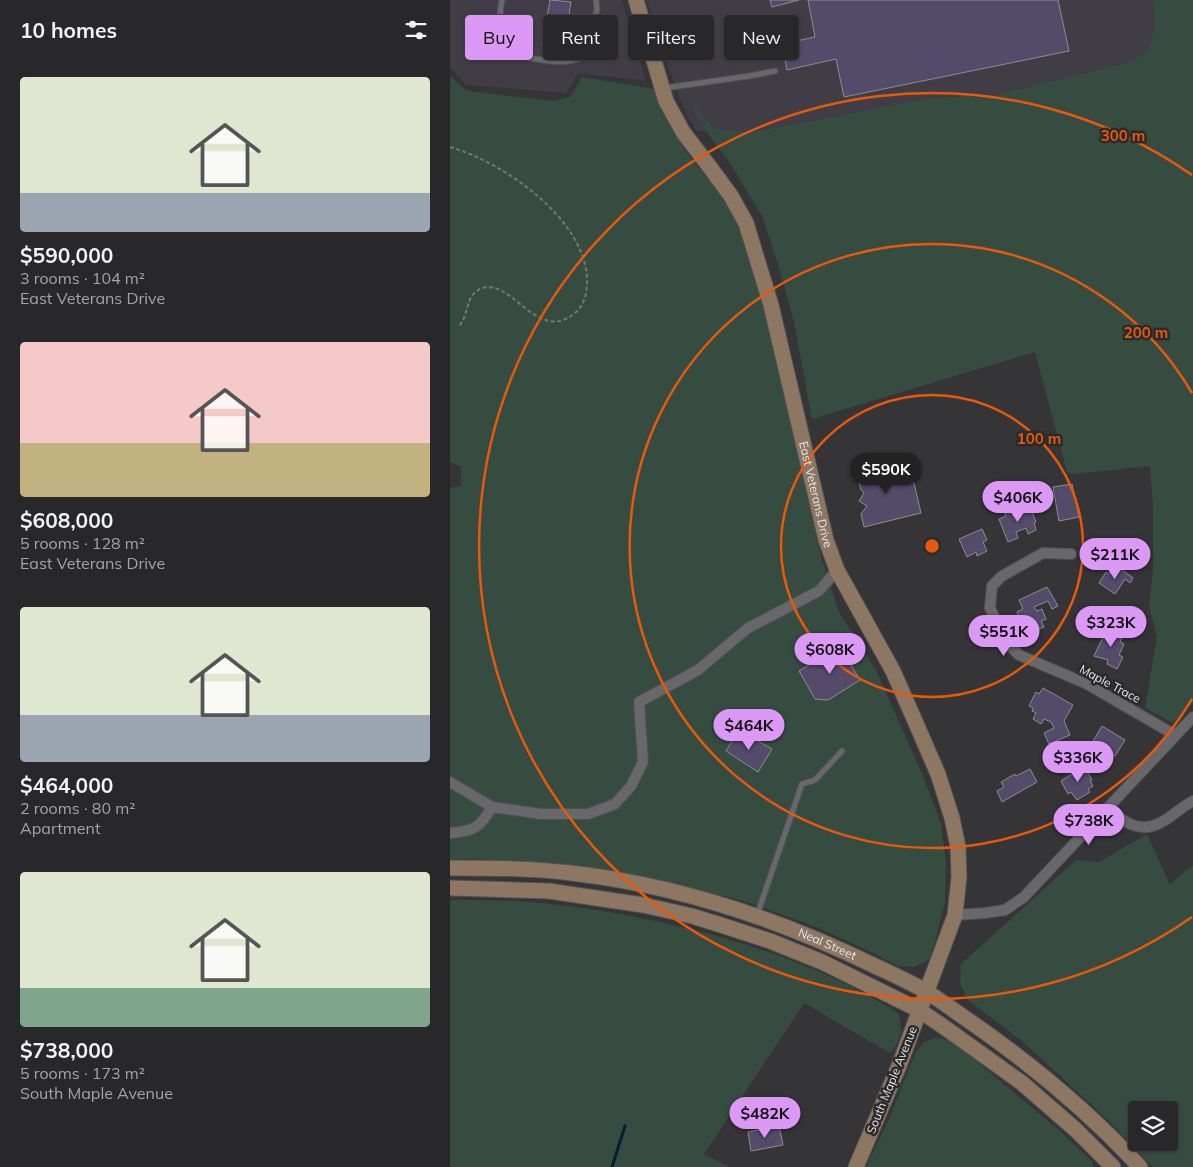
<!DOCTYPE html>
<html lang="en">
<head>
<meta charset="utf-8">
<style>
	:root { --surface:#282729; --page:#343335; --text:#f1f3f6; --muted:#a5a5a8; --line:#444446; --accent:#db99f5 }
	body { margin:0; font-family:Mulish,sans-serif; background:var(--page); color:var(--text); height:100vh; display:flex; flex-direction:column; font-size:19px; white-space:nowrap }
	* { box-sizing:border-box; margin:0 }
	p { font-size:16px; color:var(--muted) }
	.icon { flex:none; width:28px; height:28px; fill:none; stroke:currentColor; stroke-width:2; stroke-linecap:round; stroke-linejoin:round }
	.map { position:relative; flex:1; overflow:hidden }
	.panel { display:flex; flex-direction:column; background:var(--surface); width:450px }
	.panel>* { flex:none }
	.top-card { position:absolute; left:15px; top:15px; width:475px; height:45px; display:flex; gap:10px }
	.controls { position:absolute; left:678px; top:1101px; display:grid; gap:10px }
	.controls a { display:grid; place-items:center; width:50px; height:50px; border-radius:5px; background:var(--surface); box-shadow:0 1px 4px #0004,0 0 0 1px var(--line); font-size:25px }
	.price { position:absolute; translate:-50% -42px; padding:0 11px; border-radius:18px; background:var(--accent); color:#111; font-size:16px; line-height:32px; filter:drop-shadow(0 1px 2px #0008) }
	.price::after { content:''; position:absolute; left:50%; top:30px; width:15px; height:11px; margin-left:-8px; background:inherit; clip-path:polygon(0 0,100% 0,50% 100%) }
	.price.on { background:#222; color:#fff }
	ul { padding:0; list-style:none }
	li { display:grid; align-content:center; gap:10px; height:265px; padding:0 20px }
	li span { display:grid; place-items:center; height:155px; border-radius:5px; color:#555 }
	li>.icon { margin-inline-start:auto }
	span .icon { width:90px; height:90px; fill:#fffc; stroke-width:1 }
	li b { font-size:21px }
	h2 { display:flex; justify-content:space-between; align-items:center; height:60px; padding:0 20px; font-size:21px }
	.tag { padding:0 18px; border-radius:5px; background:var(--surface); box-shadow:0 1px 4px #0004,0 0 0 1px var(--line); font-size:18px; line-height:45px }
	.tag.on { background:var(--accent); color:#111 }
	main { display:flex; flex:1; min-height:0 }
	.map>svg:first-child { display:block }
</style>
</head>
<body>
<main>
<section class="panel">
<h2>10 homes<svg class="icon" aria-label="filters" viewBox="0 0 24 24"><path d="M4 7h16M4 17h16"/><circle cx="9" cy="7" r="2"/><circle cx="15" cy="17" r="2"/></svg></h2>
<ul>
<li><span style="background:linear-gradient(#dfe7d0 75%,#9aa5b1 0)"><svg class="icon" aria-label="home" viewBox="0 0 24 24"><path d="M3 11l9-7 9 7M6 9v11h12V9"/></svg></span><div><b>$590,000</b><p>3 rooms · 104 m²</p><p>East Veterans Drive</p></div></li>
<li><span style="background:linear-gradient(#f6c9c9 65%,#c2b280 0)"><svg class="icon" aria-label="home" viewBox="0 0 24 24"><path d="M3 11l9-7 9 7M6 9v11h12V9"/></svg></span><div><b>$608,000</b><p>5 rooms · 128 m²</p><p>East Veterans Drive</p></div></li>
<li><span style="background:linear-gradient(#dfe7d0 70%,#9aa5b1 0)"><svg class="icon" aria-label="home" viewBox="0 0 24 24"><path d="M3 11l9-7 9 7M6 9v11h12V9"/></svg></span><div><b>$464,000</b><p>2 rooms · 80 m²</p><p>Apartment</p></div></li>
<li><span style="background:linear-gradient(#dfe7d0 75%,#7fa58c 0)"><svg class="icon" aria-label="home" viewBox="0 0 24 24"><path d="M3 11l9-7 9 7M6 9v11h12V9"/></svg></span><div><b>$738,000</b><p>5 rooms · 173 m²</p><p>South Maple Avenue</p></div></li>
</ul>
</section>
<div class="map">
<svg width="743" height="1167" viewBox="0 0 743 1167">
	<rect width="100%" height="100%" fill="#353437"/>
	<path fill="#403d46" d="M0,0H172L196,81L128,73L116,93L16,85L0,67Z
		M197,0H703L705,27L697,52L676,63L542,96H515L480,98L297,133L247,131L237,116L219,70Z"/>
	<path fill="#374c40" fill-rule="evenodd" d="M703,0H743V703L723,723L695,708L707,636L699,607L703,569V506L700,466L624,474L617,472L585,352L362,419L344,322L328,264L312,216L280,163L256,131L241,102L265,129L297,133L480,98L515,96H542L676,63L697,52L705,27Z
		M0,76L17,91L104,101L120,97L132,77L205,89L217,119L234,149L280,207L293,236L311,290L327,353L371,557L389,612L426,670L473,776L491,824L496,861L495,902L485,942L479,960L464,967L448,966L421,952L366,927L294,901L198,878L130,866L27,859H0V488L11,486V467L0,462Z
		M697,834L720,885L737,869L743,866V1167H703L658,1120L572,1041L518,1000L510,983L511,964L626,860L649,862ZM686,1110H719V1142H686Z
		M0,900C37,900 74,900 110,905C220,918 356,953 449,1014C452,1029 452,1041 440,1053L354,1003L254,1154L279,1167H0Z
		M485,1038L501,1040L609,1130L643,1162V1167H416L439,1119L466,1051L474,1042Z"/>
	<g fill="none" stroke-linecap="round" stroke-linejoin="round">
		<path stroke="#012032" stroke-width="3" d="M162,1167L175,1126"/>
	</g>
	<path fill="#534b69" stroke="#8e8d90" d="M100,0L121,2L113,50L92,46Z
		M320,0H349L322,7Z
		M358,0H608L619,51L394,97L386,59L337,70L332,44L365,37Z
		M446,461L450,476L464,483L471,513L414,527L411,514L417,506L409,501L414,493L411,490L406,471Z
		M622,484L629,517L609,521L603,487Z
		M576,506L578,510L581,509L586,522L584,523L586,530L578,534L576,528L566,532L568,538L558,542L549,519L556,516L555,513L563,510L564,514L571,511L569,508Z
		M532,529L537,540L533,542L537,551L527,556L526,552L517,557L509,539Z
		M668,567L683,578L680,583L675,579L665,594L649,583L656,572L659,574L663,568L666,570Z
		M597,587L608,606L602,609L598,601L584,607L587,611L592,609L596,619L591,621L594,627L577,634L567,612L573,609L569,600Z
		M661,627L674,634L670,642L674,644L669,655L673,657L667,669L657,664L658,660L644,656L654,635H657Z
		M390,647L410,680L378,700L365,699L349,671Z
		M593,688L623,705L614,721L620,735L599,744L594,733L604,728L601,722L594,719L591,724L583,719L586,713L582,711L583,708L579,706L586,692L589,694Z
		M652,726L675,740L665,756L659,753L657,756L647,750L649,747L642,743Z
		M289,730L322,749L308,772L276,751Z
		M634,766L642,780L640,781L643,786L638,789L640,792L627,800L621,792L618,794L611,781Z
		M580,769L587,782L552,802L547,791L554,787L551,782L565,774L566,776Z
		M329,1126L333,1145L301,1151L298,1132Z"/>
	<g fill="none" stroke-linecap="round" stroke-linejoin="round">
		<defs>
			<path id="lane" d="M52,0C48,18 51,46 71,55C77,58 87,59 93,60C108,63 121,63 135,56L147,10L146,0
				M215,88L299,76L325,71
				M307,915L352,784L365,780L392,751"/>
			<path id="street" d="M621,554L593,553L552,576L542,586L540,608L555,641L569,655L637,684L725,735
				M0,782L42,807
				M658,807C673,822 689,834 710,823C722,817 731,807 743,801
				M0,833C24,831 30,828 42,807L91,814H138L165,804L181,786L193,762L189,702L248,670L298,628L369,591L387,570
				M505,915L535,913L555,910L574,897L743,717"/>
			<g id="secondary">
				<path id="s1" d="M186,0L216,101L233,132L262,170L281,196L296,223L321,305L376,540L387,570L443,671L465,721L488,774L502,818L508,847L509,877L505,915L449,1066L406,1167"/>
				<path id="s2" d="M0,868C40,868 81,868 121,873C226,885 329,919 425,966C442,974 460,982 477,992C493,1002 509,1014 525,1025C585,1067 640,1113 690,1167"/>
				<path d="M0,888L99,891L193,905L242,916L271,925L320,941L372,962L469,1010L494,1027L572,1083L626,1130L663,1167"/>
			</g>
		</defs>
		<use href="#lane" stroke="#515153" stroke-width="7"/>
		<use href="#street" stroke="#515153" stroke-width="12"/>
		<use href="#secondary" stroke="#515153" stroke-width="17"/>
		<path stroke="#767578" stroke-width="2" stroke-dasharray="4 2.5" stroke-linecap="butt" d="M0,147C53,162 136,219 137,280C137,290 136,300 129,309C125,314 117,319 110,321C79,327 57,277 30,289C14,297 20,315 8,327"/>
		<use href="#lane" stroke="#68676b" stroke-width="5"/>
		<use href="#street" stroke="#68676b" stroke-width="10"/>
		<use href="#secondary" stroke="#8d7763" stroke-width="15"/>
	</g>
	<g fill="none" stroke="#e8590c" stroke-width="2.5">
		<circle cx="482" cy="546" r="151"/>
		<path d="M742 699A302 302 0 1 1 742 393"/>
		<path d="M742 917A453 453 0 1 1 742 175"/>
	</g>
	<g text-anchor="middle" stroke-width="5" stroke-linejoin="round" paint-order="stroke">
		<g font-size="12" fill="#e7e6e8" stroke="#2b2a2d">
			<text dy="4" stroke="none"><textPath href="#s1" startOffset="532">East Veterans Drive</textPath></text>
			<text transform="translate(660 684) rotate(28)" y="4">Maple Trace</text>
			<text dy="4" stroke="none"><textPath href="#s2" startOffset="388">Neal Street</textPath></text>
			<text transform="translate(442 1080) rotate(-68)" y="4">South Maple Avenue</text>
		</g>
	</g>
	<circle cx="482" cy="546" r="8" fill="#e8590c" stroke="#2b2a2d" stroke-width="2.5"/>
	<g font-size="15" text-anchor="middle" font-weight="bold" fill="#e8590c" stroke="#2b2a2d" stroke-width="5" stroke-linejoin="round" paint-order="stroke">
		<text x="673" y="141">300 m</text>
		<text x="696" y="338">200 m</text>
		<text x="589" y="444">100 m</text>
	</g>
</svg>
<div class="controls">
<a><svg class="icon" aria-label="layers" viewBox="0 0 24 24"><path d="M12 4l9 5-9 5-9-5zM3 14l9 5 9-5"/></svg></a>
</div>
<b class="price on" style="left:436px;top:495px">$590K</b>
<b class="price" style="left:568px;top:523px">$406K</b>
<b class="price" style="left:665px;top:580px">$211K</b>
<b class="price" style="left:661px;top:648px">$323K</b>
<b class="price" style="left:554px;top:657px">$551K</b>
<b class="price" style="left:380px;top:675px">$608K</b>
<b class="price" style="left:299px;top:751px">$464K</b>
<b class="price" style="left:628px;top:783px">$336K</b>
<b class="price" style="left:639px;top:846px">$738K</b>
<b class="price" style="left:315px;top:1139px">$482K</b>
<div class="top-card">
<a class="tag on">Buy</a>
<a class="tag">Rent</a>
<a class="tag">Filters</a>
<a class="tag">New</a>
</div>
</div>
</main>
</body>
</html>
